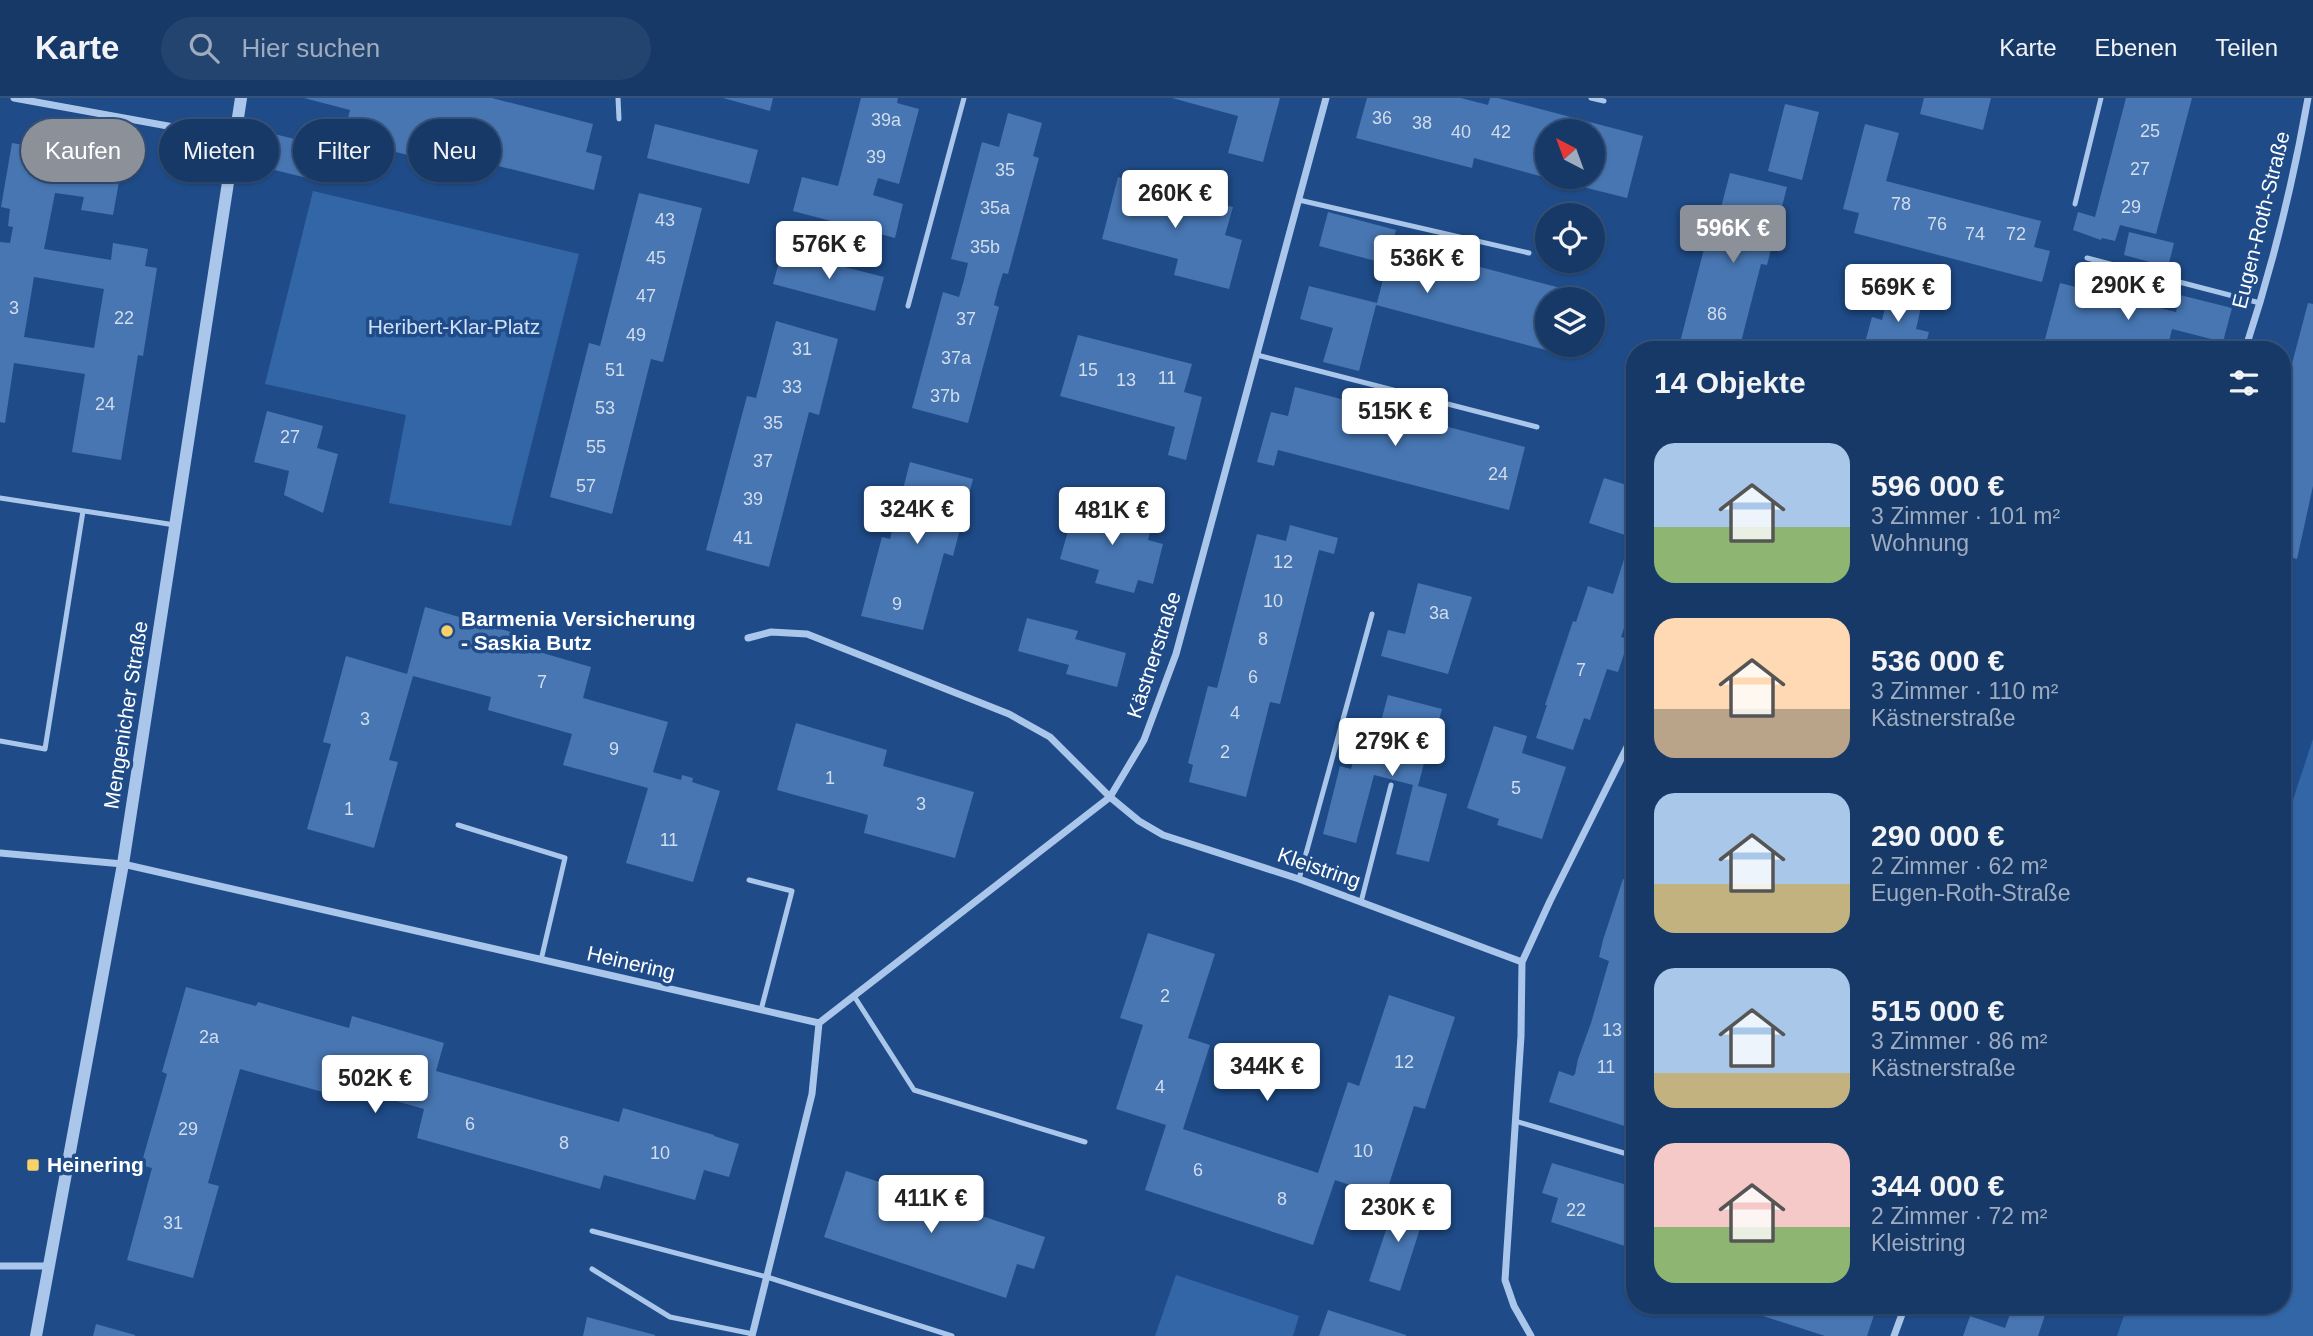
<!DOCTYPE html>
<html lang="de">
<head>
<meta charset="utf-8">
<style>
	:root { --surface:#173967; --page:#244470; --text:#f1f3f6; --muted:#9eacc0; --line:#36537b; --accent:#8c9099 }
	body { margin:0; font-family:Arial,sans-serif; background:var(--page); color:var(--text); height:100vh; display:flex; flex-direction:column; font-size:26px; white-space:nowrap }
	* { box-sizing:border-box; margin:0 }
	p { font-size:23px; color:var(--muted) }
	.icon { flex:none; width:38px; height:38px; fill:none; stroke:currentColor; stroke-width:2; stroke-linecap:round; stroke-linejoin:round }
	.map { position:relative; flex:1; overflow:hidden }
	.sheet { position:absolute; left:1626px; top:243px; width:665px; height:973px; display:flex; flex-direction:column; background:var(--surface); border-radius:28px; box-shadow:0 2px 5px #0004,0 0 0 2px var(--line) }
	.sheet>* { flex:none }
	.banner { position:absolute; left:21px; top:21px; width:665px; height:63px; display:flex; gap:14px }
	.needle { width:46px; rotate:319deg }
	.buttons { position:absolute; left:1535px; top:21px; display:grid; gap:14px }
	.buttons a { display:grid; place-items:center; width:70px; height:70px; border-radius:50%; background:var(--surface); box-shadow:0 2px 5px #0004,0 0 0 2px var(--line); font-size:35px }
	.price { position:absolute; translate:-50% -60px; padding:0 16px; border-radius:7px; background:#fff; color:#222; font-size:23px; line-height:46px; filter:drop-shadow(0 2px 4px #0008) }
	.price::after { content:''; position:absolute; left:50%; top:42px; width:21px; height:16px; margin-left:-10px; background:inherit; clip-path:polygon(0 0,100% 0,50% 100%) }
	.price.current { background:var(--accent); color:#fff }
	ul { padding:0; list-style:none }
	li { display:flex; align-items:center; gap:21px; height:175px; padding:0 28px }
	li span { display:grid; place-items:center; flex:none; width:196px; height:140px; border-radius:21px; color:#555 }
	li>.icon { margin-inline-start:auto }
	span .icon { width:84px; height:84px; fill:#fffc; stroke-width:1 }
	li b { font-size:30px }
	h2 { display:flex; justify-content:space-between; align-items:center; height:84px; padding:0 28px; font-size:30px }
	.chip { padding:0 24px; border-radius:32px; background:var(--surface); box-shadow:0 2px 5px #0004,0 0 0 2px var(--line); font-size:24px; line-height:63px }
	.chip.current { background:var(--accent); color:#fff }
	header { display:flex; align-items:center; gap:42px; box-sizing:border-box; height:98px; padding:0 35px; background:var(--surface); border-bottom:2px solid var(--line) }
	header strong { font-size:33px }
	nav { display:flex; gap:38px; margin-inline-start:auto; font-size:24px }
	.search { width:490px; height:63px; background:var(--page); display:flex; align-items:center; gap:18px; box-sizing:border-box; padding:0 24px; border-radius:38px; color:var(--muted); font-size:26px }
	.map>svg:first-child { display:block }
</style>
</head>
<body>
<header>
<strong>Karte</strong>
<div class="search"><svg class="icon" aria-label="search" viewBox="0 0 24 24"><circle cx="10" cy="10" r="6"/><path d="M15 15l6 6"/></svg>Hier suchen</div>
<nav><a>Karte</a><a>Ebenen</a><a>Teilen</a></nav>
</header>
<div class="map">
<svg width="2313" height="1238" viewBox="0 0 2313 1238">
	<rect width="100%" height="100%" fill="#1f4c89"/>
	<path fill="#3266a7" d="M313,93L579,156L511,428L389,405L406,317L265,286Z
		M2313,641V1238H2117L2127,1208H2282V735Z
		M1176,1177L1299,1218L1293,1238H1155Z"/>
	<path fill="#4776b2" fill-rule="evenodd" d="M304,0H492L593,26L586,54L602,58L594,92L423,49L420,60L343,41L350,12Z
		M723,0H773L770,13Z
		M861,0H898L897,5L919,11L899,86L878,80L873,97L903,106L895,140L793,113L802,79L838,88Z
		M1172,0H1280L1263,64L1228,55L1238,18Z
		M1367,0H1461L1488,7L1490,0H1498L1643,38L1627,100L1547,80L1592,79V33H1547V80L1474,60L1472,70L1356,40Z
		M1924,0H1991L1983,32L1920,16Z
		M2126,0H2192L2156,136L2120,127L2115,143L2102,140L2101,142L2073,132L2078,114L2095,119Z
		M1785,6L1819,14L1802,82L1768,73Z
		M1008,15L1042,25L1033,58L1039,60L1008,176L1003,175L998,191L994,207L999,209L968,325L912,310L943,194L959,199L964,182L968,165L951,161L982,44L999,49Z
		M655,26L758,52L749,86L647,60Z
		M1865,26L1899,35L1886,83L2041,123L2034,149L2050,153L2042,184L1854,135L1859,115L1843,111Z
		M270,35L340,52L332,86L262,69Z
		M12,45L93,58L92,62L122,67L113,117L81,112L84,99L55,95L44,151L111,162L113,145L148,151L145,168L157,170L143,258L138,257L121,362L72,354L85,276L14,265L5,325L0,324V144L10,145L13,129L8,128L10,111L1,109ZM34,179L104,191L94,250L24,239Z
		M1730,75L1787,89L1767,167L1761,166L1739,252H1678L1704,151L1710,152Z
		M1118,79L1233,109L1225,137L1242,142L1229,191L1174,177L1178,161L1102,141Z
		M639,95L702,110L663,264L651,261L612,416L550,399L589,245L600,248Z
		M1328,114L1396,132L1392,146L1584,196L1583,201H1547V247H1571L1568,258L1376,207L1359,273L1323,264L1333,230L1300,221L1309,188L1377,205L1387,166L1319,148Z
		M2129,134L2174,145L2168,169L2124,157Z
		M782,153L884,179L875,213L773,186Z
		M2060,185L2176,214L2180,197L2232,210L2223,244L2172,231L2167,252H2067L2044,245Z
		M1891,187L1924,196L1916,231L1929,234L1924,252H1863L1872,219L1882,222Z
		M2308,205L2313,206V388L2297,461L2282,457V280L2288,281Z
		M776,223L838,241L819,317L809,314L769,469L706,452L747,298L756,300Z
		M1078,237L1192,266L1184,294L1202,299L1186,362L1168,357L1175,329L1060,298Z
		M1295,289L1525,349L1509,412L1278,352L1274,368L1257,364L1271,314L1288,318Z
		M267,313L323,328L317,350L338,356L323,415L284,397L289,373L254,364Z
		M910,364L973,381L953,458L944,455L923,532L861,518L882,439L890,441Z
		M1604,380L1630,388L1631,386L1634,388V504H1633L1621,539L1629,541L1618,574L1607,571L1590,622L1584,620L1573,652L1536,640L1547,607H1545L1573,523L1576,524L1588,488L1613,496L1631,439L1589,425Z
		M1076,405L1152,425L1148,442L1163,446L1153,486L1138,482L1134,495L1095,485L1099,472L1060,461Z
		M1290,427L1338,440L1334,456L1319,452L1280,606L1270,604L1246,699L1189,684L1193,667L1188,665L1208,588L1217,590L1257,436L1286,443Z
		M1418,485L1472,499L1448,576L1381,558L1388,532L1405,536Z
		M425,509L511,534L508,545L591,569L583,600L668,624L653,674L681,682L682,677L693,680L692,684L720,693L693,784L626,765L648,690L563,667L572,636L488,612L491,599L413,578L389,662L398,664L374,750L307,731L331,646L323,644L346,558L407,576Z
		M1027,520L1078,533L1075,541L1126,555L1117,589L1066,576L1069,567L1018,553Z
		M1388,597L1442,611L1431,651L1428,650L1418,688L1447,696L1429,764L1396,756L1413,687L1374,677L1356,745L1323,736L1340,668L1351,671L1358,645L1374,650Z
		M796,625L887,652L883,668L974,694L955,760L864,735L868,717L777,692Z
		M1494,628L1527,638L1522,655L1566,669L1542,741L1497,727L1499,721L1467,710Z
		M1634,768V980L1629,996L1634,998V1031L1549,1004L1559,973L1573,978L1575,976L1578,961L1591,925L1609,863L1599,859L1603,842L1623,781L1629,783Z
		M1148,835L1215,856L1188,940L1210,947L1183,1031L1318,1075L1348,984L1359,988L1389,897L1455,919L1425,1011L1414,1008L1385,1099L1335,1082L1313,1147L1145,1092L1166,1027L1116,1011L1143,927L1120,920Z
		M186,889L256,908L258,904L349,930L352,918L444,945L436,973L619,1024L623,1010L714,1037V1038L739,1046L729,1079L704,1072L695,1102L604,1077L600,1091L417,1040L424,1011L333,985L330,996L240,971L208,1085L219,1088L193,1180L127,1162L152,1070L141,1067L167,976L162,974Z
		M1552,1065L1634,1089V1164L1625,1161L1628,1149L1551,1124L1558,1100L1542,1095Z
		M846,1073L1045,1139L1034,1171L1017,1166L1006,1200L824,1139Z
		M1397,1099L1427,1109L1400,1193L1369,1183Z
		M1732,1208H1877L1867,1238H1825Z
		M2013,1208H2048L2038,1238H1963L1970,1218L2005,1230Z
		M1328,1212L1406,1237V1238H1319Z
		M587,1219L655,1237V1238H583Z
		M96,1226L135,1237V1238H93Z"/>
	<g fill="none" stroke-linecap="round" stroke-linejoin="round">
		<path stroke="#aac7eb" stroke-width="5" d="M618,0L619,21
			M1591,0L1604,3
			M1299,102L1529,155
			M2075,106L2101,0
			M2087,160L2260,205
			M908,208L964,0
			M1257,257L1537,329
			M0,400L175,427
			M0,643L45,651L83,413
			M458,727L565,760L541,862
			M1299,781L1372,516
			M749,782L792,793L761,912
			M1361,804L1391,687
			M854,898L914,992L1085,1044
			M1515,1023L1634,1058
			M592,1133L767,1179L952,1238
			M592,1171L670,1219L753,1236"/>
		<path stroke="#aac7eb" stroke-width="7" d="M14,0L234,40
			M2245,252C2272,170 2293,85 2308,0
			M748,540L771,534L807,536L1009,616L1050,639L1110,699L1139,723L1163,737L1299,781L1522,864
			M0,755L123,766L819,925L812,996L752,1238
			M819,925L1110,699L1144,642L1176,556L1326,0
			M0,1168H48
			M1531,1238L1514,1208L1505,1182L1521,938L1522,864L1550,803L1634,635
			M1894,1238L1905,1208"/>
		<path stroke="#aac7eb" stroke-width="12" d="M36,1238L123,766L241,0"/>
	</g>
	<g fill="#fad169" stroke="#1f4c89" stroke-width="2.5">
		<circle cx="447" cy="533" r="7"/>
		<rect x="26" y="1060" width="14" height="14" rx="3.5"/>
	</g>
	<g text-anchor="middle" stroke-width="7" stroke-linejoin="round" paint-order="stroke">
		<g font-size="18" fill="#d1ddec">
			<text x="1382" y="26">36</text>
			<text x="886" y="28">39a</text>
			<text x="1422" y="31">38</text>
			<text x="2150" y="39">25</text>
			<text x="1461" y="40">40</text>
			<text x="1501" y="40">42</text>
			<text x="876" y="65">39</text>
			<text x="2140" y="77">27</text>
			<text x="1005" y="78">35</text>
			<text x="1901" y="112">78</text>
			<text x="2131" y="115">29</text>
			<text x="995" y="116">35a</text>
			<text x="665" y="128">43</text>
			<text x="1937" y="132">76</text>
			<text x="1975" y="142">74</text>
			<text x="2016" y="142">72</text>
			<text x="985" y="155">35b</text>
			<text x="656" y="166">45</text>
			<text x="646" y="204">47</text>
			<text x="14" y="216">3</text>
			<text x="1717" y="222">86</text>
			<text x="124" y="226">22</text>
			<text x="966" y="227">37</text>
			<text x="636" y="243">49</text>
			<text x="802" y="257">31</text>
			<text x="956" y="266">37a</text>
			<text x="615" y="278">51</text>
			<text x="1088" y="278">15</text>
			<text x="1167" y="286">11</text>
			<text x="1126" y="288">13</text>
			<text x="792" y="295">33</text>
			<text x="945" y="304">37b</text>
			<text x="105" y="312">24</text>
			<text x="605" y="316">53</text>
			<text x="773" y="331">35</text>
			<text x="290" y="345">27</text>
			<text x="596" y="355">55</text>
			<text x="763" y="369">37</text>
			<text x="1498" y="382">24</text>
			<text x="586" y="394">57</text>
			<text x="753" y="407">39</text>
			<text x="743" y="446">41</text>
			<text x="1283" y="470">12</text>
			<text x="1273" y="509">10</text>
			<text x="897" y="512">9</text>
			<text x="1439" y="521">3a</text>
			<text x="1263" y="547">8</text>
			<text x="1581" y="578">7</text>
			<text x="1253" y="585">6</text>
			<text x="542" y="590">7</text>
			<text x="1235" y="621">4</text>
			<text x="365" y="627">3</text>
			<text x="614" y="657">9</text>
			<text x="1225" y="660">2</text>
			<text x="830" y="686">1</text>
			<text x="1516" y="696">5</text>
			<text x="921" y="712">3</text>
			<text x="349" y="717">1</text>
			<text x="669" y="748">11</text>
			<text x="1165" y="904">2</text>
			<text x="1612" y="938">13</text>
			<text x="209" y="945">2a</text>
			<text x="1404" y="970">12</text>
			<text x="1606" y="975">11</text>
			<text x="1160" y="995">4</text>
			<text x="470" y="1032">6</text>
			<text x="188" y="1037">29</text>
			<text x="564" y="1051">8</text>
			<text x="1363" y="1059">10</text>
			<text x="660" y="1061">10</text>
			<text x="1198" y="1078">6</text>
			<text x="1282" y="1107">8</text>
			<text x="1576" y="1118">22</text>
			<text x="173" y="1131">31</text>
		</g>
		<g font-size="21" fill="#fff" stroke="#1f4c89">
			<text transform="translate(2261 122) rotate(-76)" y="7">Eugen-Roth-Straße</text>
			<text transform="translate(1154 557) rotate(-72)" y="7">Kästnerstraße</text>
			<text transform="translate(126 617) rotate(-81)" y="7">Mengenicher Straße</text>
			<text transform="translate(1319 770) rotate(19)" y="7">Kleistring</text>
			<text transform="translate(631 865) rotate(13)" y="7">Heinering</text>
		</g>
		<g font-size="21" fill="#cfe1f8" stroke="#1f4c89">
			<text x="454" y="236">Heribert-Klar-Platz</text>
		</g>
		<g font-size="21" font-weight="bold" fill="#fff" stroke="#1f4c89" text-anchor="start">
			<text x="461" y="528">Barmenia Versicherung<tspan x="461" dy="24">- Saskia Butz</tspan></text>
			<text x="47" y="1074">Heinering</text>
		</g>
	</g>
</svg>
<div class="buttons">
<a><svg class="needle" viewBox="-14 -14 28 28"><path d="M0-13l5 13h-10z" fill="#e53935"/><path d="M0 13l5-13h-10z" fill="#9eacc0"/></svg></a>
<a><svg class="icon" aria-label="locate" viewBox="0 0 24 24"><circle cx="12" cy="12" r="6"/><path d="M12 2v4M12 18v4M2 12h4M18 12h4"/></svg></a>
<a><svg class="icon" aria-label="layers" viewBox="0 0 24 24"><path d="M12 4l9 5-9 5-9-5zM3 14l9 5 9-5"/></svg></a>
</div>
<b class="price" style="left:1175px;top:132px">260K €</b>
<b class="price current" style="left:1733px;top:167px">596K €</b>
<b class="price" style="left:829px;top:183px">576K €</b>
<b class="price" style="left:1427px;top:197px">536K €</b>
<b class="price" style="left:2128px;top:224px">290K €</b>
<b class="price" style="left:1898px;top:226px">569K €</b>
<b class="price" style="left:1395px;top:350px">515K €</b>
<b class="price" style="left:917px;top:448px">324K €</b>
<b class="price" style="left:1112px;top:449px">481K €</b>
<b class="price" style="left:1392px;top:680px">279K €</b>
<b class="price" style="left:1267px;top:1005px">344K €</b>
<b class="price" style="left:375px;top:1017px">502K €</b>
<b class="price" style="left:931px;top:1137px">411K €</b>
<b class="price" style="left:1398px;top:1146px">230K €</b>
<div class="banner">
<a class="chip current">Kaufen</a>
<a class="chip">Mieten</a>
<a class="chip">Filter</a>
<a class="chip">Neu</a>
</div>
<section class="sheet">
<h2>14 Objekte<svg class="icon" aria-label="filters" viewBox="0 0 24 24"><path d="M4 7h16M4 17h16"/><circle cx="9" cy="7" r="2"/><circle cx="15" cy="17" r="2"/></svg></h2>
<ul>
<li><span style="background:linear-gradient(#a9c7e8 60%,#8fb573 0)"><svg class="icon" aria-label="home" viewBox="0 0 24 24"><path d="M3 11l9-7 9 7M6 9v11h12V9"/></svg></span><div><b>596 000 €</b><p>3 Zimmer · 101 m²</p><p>Wohnung</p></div></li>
<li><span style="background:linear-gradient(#ffd9b3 65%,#b9a48a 0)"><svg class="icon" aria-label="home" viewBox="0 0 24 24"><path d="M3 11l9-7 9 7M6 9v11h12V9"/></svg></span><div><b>536 000 €</b><p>3 Zimmer · 110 m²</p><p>Kästnerstraße</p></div></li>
<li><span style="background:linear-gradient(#a9c7e8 65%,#c2b280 0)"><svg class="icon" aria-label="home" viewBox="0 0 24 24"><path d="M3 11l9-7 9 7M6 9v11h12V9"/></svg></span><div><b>290 000 €</b><p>2 Zimmer · 62 m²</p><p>Eugen-Roth-Straße</p></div></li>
<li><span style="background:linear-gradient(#a9c7e8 75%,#c2b280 0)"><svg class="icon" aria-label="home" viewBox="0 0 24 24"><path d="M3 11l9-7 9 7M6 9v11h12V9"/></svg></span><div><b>515 000 €</b><p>3 Zimmer · 86 m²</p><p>Kästnerstraße</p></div></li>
<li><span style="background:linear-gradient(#f6c9c9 60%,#8fb573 0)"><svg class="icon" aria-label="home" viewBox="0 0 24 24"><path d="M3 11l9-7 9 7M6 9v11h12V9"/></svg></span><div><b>344 000 €</b><p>2 Zimmer · 72 m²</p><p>Kleistring</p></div></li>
</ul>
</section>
</div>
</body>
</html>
